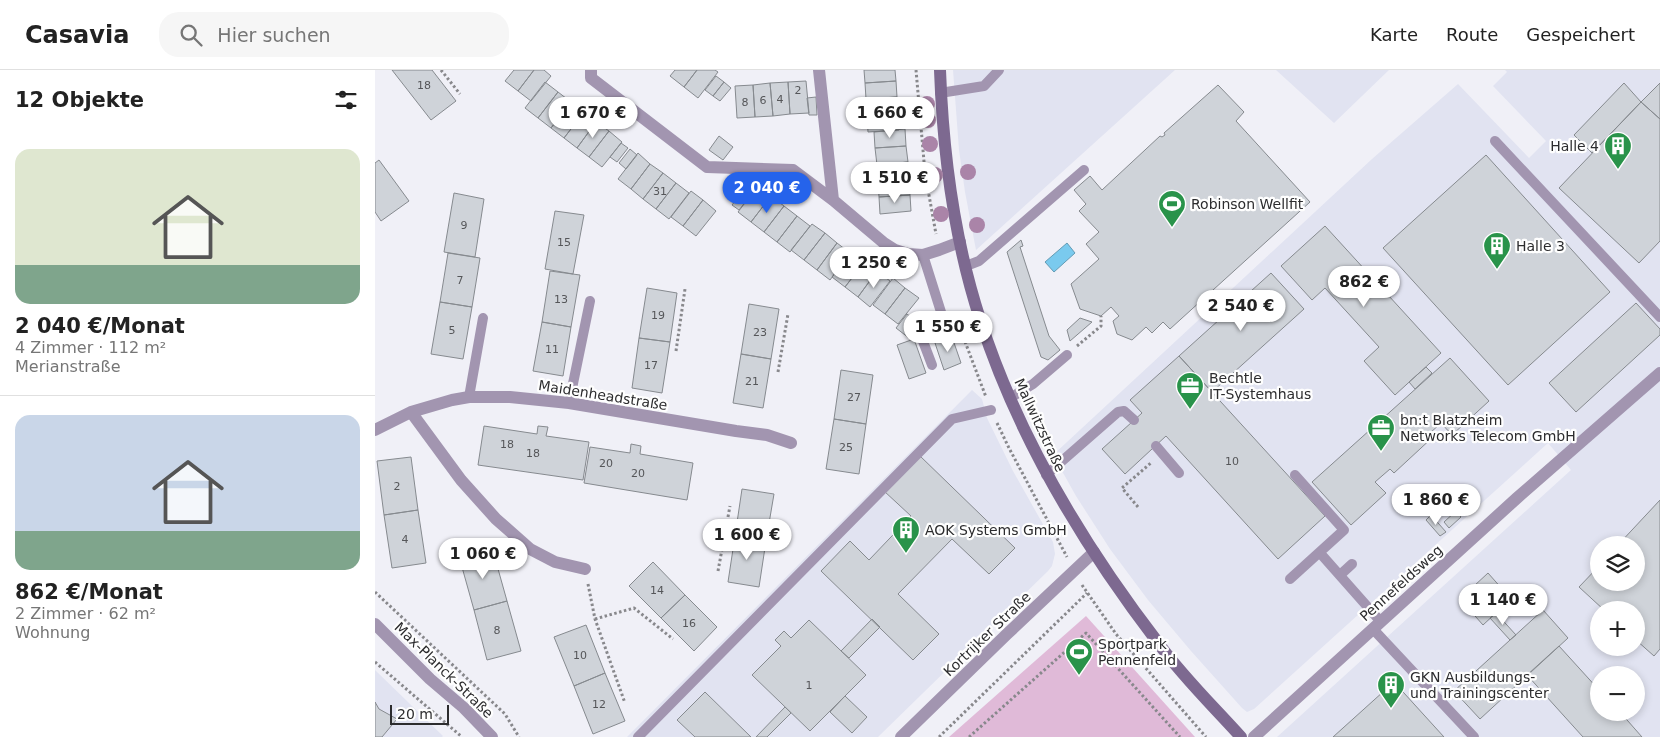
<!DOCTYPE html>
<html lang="de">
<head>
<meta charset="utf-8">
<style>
	:root { --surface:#fff; --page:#f6f6f6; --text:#222; --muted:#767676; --line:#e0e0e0; --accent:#2563eb }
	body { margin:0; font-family:"DejaVu Sans",sans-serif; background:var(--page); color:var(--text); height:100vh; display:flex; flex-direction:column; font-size:19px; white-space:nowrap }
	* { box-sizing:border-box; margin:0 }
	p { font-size:16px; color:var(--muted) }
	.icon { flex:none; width:28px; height:28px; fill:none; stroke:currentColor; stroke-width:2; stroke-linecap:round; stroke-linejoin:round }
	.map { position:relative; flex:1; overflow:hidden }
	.details { display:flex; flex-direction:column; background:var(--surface); width:375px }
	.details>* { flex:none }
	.fabs { position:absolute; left:1215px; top:466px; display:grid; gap:10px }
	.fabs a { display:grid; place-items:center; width:55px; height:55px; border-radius:50%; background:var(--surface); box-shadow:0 2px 8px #0003; font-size:25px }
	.scale { position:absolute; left:15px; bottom:12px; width:59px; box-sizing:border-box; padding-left:5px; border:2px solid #2c2c2e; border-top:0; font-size:14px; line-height:18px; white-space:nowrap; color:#2c2c2e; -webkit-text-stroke:4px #fefefe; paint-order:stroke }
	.price { position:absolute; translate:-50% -42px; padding:0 11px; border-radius:18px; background:#fff; color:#222; font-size:16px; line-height:32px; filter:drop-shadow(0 1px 2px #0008) }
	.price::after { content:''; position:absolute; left:50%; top:30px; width:15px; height:11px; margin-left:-8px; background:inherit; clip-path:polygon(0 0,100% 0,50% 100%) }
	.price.current { background:var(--accent); color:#fff }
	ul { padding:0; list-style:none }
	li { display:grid; align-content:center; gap:10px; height:265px; padding:0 15px }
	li+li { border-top:1px solid var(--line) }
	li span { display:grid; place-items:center; height:155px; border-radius:15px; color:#555 }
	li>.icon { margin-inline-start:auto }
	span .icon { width:90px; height:90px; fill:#fffc; stroke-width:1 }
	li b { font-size:21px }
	h2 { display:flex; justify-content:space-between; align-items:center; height:60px; padding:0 15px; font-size:21px }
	header { display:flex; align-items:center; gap:30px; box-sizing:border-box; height:70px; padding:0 25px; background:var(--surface); border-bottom:1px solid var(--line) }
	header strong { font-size:24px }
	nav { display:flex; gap:28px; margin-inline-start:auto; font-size:18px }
	.search { width:350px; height:45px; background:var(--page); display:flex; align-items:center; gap:12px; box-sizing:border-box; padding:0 18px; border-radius:20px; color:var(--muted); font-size:19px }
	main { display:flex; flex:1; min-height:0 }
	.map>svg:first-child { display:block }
</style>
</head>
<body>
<header>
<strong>Casavia</strong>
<div class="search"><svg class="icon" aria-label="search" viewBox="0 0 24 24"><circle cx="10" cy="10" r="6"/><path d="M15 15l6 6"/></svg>Hier suchen</div>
<nav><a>Karte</a><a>Route</a><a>Gespeichert</a></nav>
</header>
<main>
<section class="details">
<h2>12 Objekte<svg class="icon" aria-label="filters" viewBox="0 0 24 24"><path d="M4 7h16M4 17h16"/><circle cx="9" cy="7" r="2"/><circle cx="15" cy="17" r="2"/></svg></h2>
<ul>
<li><span style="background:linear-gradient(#dfe7d0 75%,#7fa58c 0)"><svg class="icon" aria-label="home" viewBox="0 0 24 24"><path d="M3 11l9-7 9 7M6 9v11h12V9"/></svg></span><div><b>2 040 €/Monat</b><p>4 Zimmer · 112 m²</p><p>Merianstraße</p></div></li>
<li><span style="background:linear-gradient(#c9d6e8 75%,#7fa58c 0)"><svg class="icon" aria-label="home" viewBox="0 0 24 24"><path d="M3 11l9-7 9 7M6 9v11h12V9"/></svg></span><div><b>862 €/Monat</b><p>2 Zimmer · 62 m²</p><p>Wohnung</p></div></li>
</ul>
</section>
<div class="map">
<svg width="1285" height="667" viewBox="0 0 1285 667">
	<rect width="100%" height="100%" fill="#f0f0f7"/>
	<path fill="#e1e3f1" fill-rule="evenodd" d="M578,0H800L601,180L590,122L584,80Z
		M901,0H1014L959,53Z
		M1130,0H1285V667H902L1196,400L1173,373L879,639L872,642L867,638L816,581L773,530L735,479L701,426L678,385L997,89L1083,14L1154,88L1171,71L1118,16L1132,2ZM1224,475H1261V512H1224ZM1224,540H1261V578H1224ZM1224,605H1261V642H1224Z
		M597,320L607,329L612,348L638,401L678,472L680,484L677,496L673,501L503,667H252Z
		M0,600L68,666L67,667H0Z"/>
	<path fill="#e0bad8" d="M711,546L820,667H574Z"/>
	<path fill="#7acaee" stroke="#639bb4" d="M692,173L700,183L679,202L670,192Z"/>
	<path fill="#cfd3d9" stroke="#868a8f" d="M17,0H57L81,31L56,50Z
		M139,0H159L143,21L130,11Z
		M159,0H169L176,6L156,31L143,21Z
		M300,0H322L309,17L295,6Z
		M322,0H340L343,2L323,28L309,17Z
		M489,0H520L521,11L490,13Z
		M341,6L349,12L338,26L330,20Z
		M431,11L434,43L415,44L413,12Z
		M521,11L522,27L491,29L490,13Z
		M170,12L183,22L163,48L150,38Z
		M349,12L356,18L345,31L338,26Z
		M413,12L415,44L398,46L395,13Z
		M395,13L398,46L380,47L378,15Z
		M1249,13L1266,32L1217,83L1199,65Z
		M1285,13V49L1266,32Z
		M378,15L380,47L362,48L360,16Z
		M843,15L869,42L861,51L935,132L795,259L788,252L777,263L771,257L757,270L742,264L738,251L744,246L736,237L726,246L705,239L696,214L724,189L711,174L724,162L704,141L711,134L699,120L715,106L727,120L785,66L787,67L790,65L789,63Z
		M183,22L196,32L176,58L163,48Z
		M441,27L442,45H434L432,28Z
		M522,27L523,43L492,46L491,29Z
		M196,32L209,42L189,68L176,58Z
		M1266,32L1285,49V171L1264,193L1184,118Z
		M209,42L221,52L202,78L189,68Z
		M523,43L524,60L493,62L492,46Z
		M221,52L234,61L214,87L202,78Z
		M530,59L531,76L500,78L499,62Z
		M234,61L247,72L227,97L214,87Z
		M344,66L358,77L348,90L334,80Z
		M246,73L253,78L242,92L235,87Z
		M531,76L533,92L502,95L500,78Z
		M255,79L262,85L251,99L244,93Z
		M263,83L275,94L256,119L243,109Z
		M1111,85L1235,222L1133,315L1008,178Z
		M4,90L34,131L6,151L0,142V93Z
		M533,92L534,108L503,111L502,95Z
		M275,94L288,103L268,129L256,119Z
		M288,103L301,113L281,139L268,129Z
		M534,108L535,125L504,127L503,111Z
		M301,113L314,123L294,149L281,139Z
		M383,116L396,126L376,152L363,142Z
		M316,121L328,130L308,156L296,147Z
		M368,121L375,126L364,140L357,135Z
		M79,123L109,129L100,187L69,182Z
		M535,125L536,141L505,144L504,127Z
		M396,126L409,136L389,162L376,152Z
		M328,130L341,141L321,166L308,156Z
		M409,136L422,146L402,172L389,162Z
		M180,141L209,145L198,204L170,199Z
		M422,146L435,156L415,182L402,172Z
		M437,154L450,163L429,190L416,180Z
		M950,156L1066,283L1020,325L989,291L1004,277L950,218L937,230L906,196Z
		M450,163L462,173L442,200L429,190Z
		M646,170L648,176L645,177L674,266L685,280L673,290L666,287L632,182Z
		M462,173L475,183L455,210L442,200Z
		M477,181L490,191L470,217L457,207Z
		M73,183L105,188L97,237L65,232Z
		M490,191L502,201L483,227L470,217Z
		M175,201L205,205L196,257L167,252Z
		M502,201L515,211L495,237L483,227Z
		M896,203L929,239L837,322L804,286Z
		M518,208L530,218L510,244L498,235Z
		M272,218L302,223L295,272L264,268Z
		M530,218L544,228L523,254L510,244Z
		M65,232L97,237L88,289L56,284Z
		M1261,233L1285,259V265L1201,342L1174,313Z
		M374,234L404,239L396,289L366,284Z
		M532,244L545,254L534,268L521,258Z
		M705,248L717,252L695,271L692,260Z
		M167,252L196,257L188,306L158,301Z
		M577,267L586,293L569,300L560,273Z
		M264,268L295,272L287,323L257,318Z
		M539,269L551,303L534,309L522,275Z
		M366,284L396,289L388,338L358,333Z
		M804,286L950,446L903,489L791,366L750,404L727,379L767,343L755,330Z
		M1075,288L1114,331L1077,365L1066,353L1055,363L1059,366L1019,403L1015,399L1000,412L1011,423L976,455L937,412Z
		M1051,297L1057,303L1040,319L1034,312Z
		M466,300L498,305L491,354L459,349Z
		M459,349L491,354L484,404L451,399Z
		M109,356L162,364L163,356L173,357L171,366L214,372L208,410L103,395Z
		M256,374L266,376L265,384L318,393L312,430L209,413L215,377L255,383Z
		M544,385L640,478L614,504L577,469L523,524L564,564L538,590L446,501L475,471L494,490L536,446L509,421Z
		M36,387L43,440L9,445L2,391Z
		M367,419L399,424L391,471L360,466Z
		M1285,430V579L1279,586L1261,570V540H1229L1204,517L1224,496V512H1261V475H1243Z
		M43,440L51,493L17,498L9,445Z
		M1081,441L1086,447L1074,458L1069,452Z
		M1056,445L1071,462L1065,466L1051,450Z
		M360,466L391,471L384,517L353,512Z
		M118,481L132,531L99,540L85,490Z
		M278,492L310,525L286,548L254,516Z
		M1113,503L1136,529L1108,555L1085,529Z
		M310,525L342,557L319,581L286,548Z
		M132,531L146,581L112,590L99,540Z
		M1168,540L1193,568L1105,649L1079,621Z
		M1121,543L1141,565L1135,570L1115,548Z
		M497,549L505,557L474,588L466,581Z
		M434,550L491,605L435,661L377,605L406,576L400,570L409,561L416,568Z
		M211,555L230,603L199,616L179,567Z
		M1184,576L1224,620V642H1245L1267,667H1208L1152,605Z
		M230,603L250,651L218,664L199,616Z
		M1019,612L1069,667H958Z
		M330,622L376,667H320L302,650Z
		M470,626L492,647L477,663L455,642Z
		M0,632L4,639L22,649L7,667H0Z
		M410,637L416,643L392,667H381Z"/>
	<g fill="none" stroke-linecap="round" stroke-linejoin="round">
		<path stroke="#88888c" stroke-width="3" stroke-dasharray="2.5 2.5" stroke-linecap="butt" d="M66,0L85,24
			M541,0L550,103L561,164
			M581,243L586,261L611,327
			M702,276L726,256V246
			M301,281L310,219
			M403,302L413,244
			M622,353L634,378L692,487
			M763,437L747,418L777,392
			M343,501L355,436
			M213,514L220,549L250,633
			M707,515L741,564L831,667
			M0,522L130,644L144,667
			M220,549L259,538L298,569
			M0,592L87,667
			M564,667L712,523
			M594,667L711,563L805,667"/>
		<path stroke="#a295b0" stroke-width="10" d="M565,23L609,16L624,0
			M1120,71L1285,247
			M548,185L566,242L546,266L557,295
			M591,196L604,191L709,100
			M94,327L108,248
			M635,328L658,314L692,285
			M194,333L215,231
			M781,376L804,403
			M671,405L743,342L749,341L759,350
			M945,483L1006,552
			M965,505L977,494
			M915,509L969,460L920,405
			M998,559L1099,667
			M263,667L577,349L616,340"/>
		<path stroke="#a295b0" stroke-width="12" d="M216,0V8L332,97L418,100L458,130L509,173L520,180L533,184L548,185L564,180L585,172
			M444,0L458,130
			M36,342L86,410L121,449L155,479L180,492L210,499
			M0,360L36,342L77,330L94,327H135L194,333L361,361L392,365L416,373
			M0,554L55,609L89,638L117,667
			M526,667L632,564L719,482
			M879,667L1142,428L1285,303"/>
		<path stroke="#7d6990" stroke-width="12" d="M565,0C568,84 579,169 605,249C643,368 708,475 784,574C808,607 838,636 866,667"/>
	</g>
	<g fill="#aa84a8">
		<circle cx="552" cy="34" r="8"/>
		<circle cx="553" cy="50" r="8"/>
		<circle cx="555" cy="74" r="8"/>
		<circle cx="593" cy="102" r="8"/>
		<circle cx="560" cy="105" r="8"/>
		<circle cx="566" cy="144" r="8"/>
		<circle cx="602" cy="155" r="8"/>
	</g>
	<defs>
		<symbol id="building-pin" viewBox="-11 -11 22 30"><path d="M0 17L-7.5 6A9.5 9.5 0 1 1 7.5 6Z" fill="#29934a" stroke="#fefefe"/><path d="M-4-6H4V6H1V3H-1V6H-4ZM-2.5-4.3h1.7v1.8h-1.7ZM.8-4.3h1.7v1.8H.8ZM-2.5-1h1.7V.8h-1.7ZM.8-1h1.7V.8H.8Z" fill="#fff"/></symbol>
		<symbol id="stadium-pin" viewBox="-11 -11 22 30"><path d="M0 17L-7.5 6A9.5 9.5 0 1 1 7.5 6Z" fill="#29934a" stroke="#fefefe"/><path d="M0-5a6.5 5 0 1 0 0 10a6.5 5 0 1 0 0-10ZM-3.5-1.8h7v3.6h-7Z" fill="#fff"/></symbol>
		<symbol id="office-pin" viewBox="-11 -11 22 30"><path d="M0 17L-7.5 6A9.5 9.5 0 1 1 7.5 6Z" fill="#29934a" stroke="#fefefe"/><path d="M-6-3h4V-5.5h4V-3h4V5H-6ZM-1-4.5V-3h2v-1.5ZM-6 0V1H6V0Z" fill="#fff"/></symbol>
	</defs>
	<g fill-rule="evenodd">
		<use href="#building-pin" x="1227" y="60" width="32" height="43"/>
		<use href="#stadium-pin" x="781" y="118" width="32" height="43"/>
		<use href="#building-pin" x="1106" y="160" width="32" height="43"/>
		<use href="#office-pin" x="799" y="300" width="32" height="43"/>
		<use href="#office-pin" x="990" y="342" width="32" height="43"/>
		<use href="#building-pin" x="515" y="444" width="32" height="43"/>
		<use href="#stadium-pin" x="688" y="566" width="32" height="43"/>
		<use href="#building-pin" x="1000" y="599" width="32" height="43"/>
	</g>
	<g text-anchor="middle" stroke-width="4.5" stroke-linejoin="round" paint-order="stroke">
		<g font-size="11" fill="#555659">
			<text x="49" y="19">18</text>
			<text x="423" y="24">2</text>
			<text x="405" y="33">4</text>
			<text x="388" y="34">6</text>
			<text x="370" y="36">8</text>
			<text x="285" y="125">31</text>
			<text x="89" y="159">9</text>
			<text x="189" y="176">15</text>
			<text x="85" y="214">7</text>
			<text x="186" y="233">13</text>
			<text x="283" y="249">19</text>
			<text x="77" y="264">5</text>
			<text x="385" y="266">23</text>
			<text x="177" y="283">11</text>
			<text x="276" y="299">17</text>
			<text x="377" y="315">21</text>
			<text x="479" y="331">27</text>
			<text x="132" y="378">18</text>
			<text x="471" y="381">25</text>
			<text x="158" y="387">18</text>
			<text x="857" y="395">10</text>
			<text x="231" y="397">20</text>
			<text x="263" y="407">20</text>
			<text x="22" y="420">2</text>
			<text x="30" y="473">4</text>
			<text x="282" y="524">14</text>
			<text x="314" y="557">16</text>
			<text x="122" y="564">8</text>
			<text x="205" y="589">10</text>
			<text x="434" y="619">1</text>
			<text x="224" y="638">12</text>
		</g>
		<g font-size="14" fill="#2c2c2e" stroke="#fefefe" text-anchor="start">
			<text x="1224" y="81" text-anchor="end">Halle 4</text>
			<text x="816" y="139">Robinson Wellfit</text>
			<text x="1141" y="181">Halle 3</text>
			<text x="834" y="313">Bechtle<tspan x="834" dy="16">IT-Systemhaus</tspan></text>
			<text x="1025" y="355">bn:t Blatzheim<tspan x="1025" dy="16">Networks Telecom GmbH</tspan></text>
			<text x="550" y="465">AOK Systems GmbH</text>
			<text x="723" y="579">Sportpark<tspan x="723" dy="16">Pennenfeld</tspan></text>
			<text x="1035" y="612">GKN Ausbildungs-<tspan x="1035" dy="16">und Trainingscenter</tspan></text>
		</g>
		<g font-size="14" fill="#2c2c2e" stroke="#fefefe">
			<text transform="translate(228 325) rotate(9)" y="5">Maidenheadstraße</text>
			<text transform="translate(665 355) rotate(65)" y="5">Mallwitzstraße</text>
			<text transform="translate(1026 513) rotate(-42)" y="5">Pennefeldsweg</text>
			<text transform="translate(612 564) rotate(-44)" y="5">Kortrijker Straße</text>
			<text transform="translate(69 600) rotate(44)" y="5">Max-Planck-Straße</text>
		</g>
	</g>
</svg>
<div class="fabs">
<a><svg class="icon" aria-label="layers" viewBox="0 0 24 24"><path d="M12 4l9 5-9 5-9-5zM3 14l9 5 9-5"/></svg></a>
<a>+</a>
<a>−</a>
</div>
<div class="scale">20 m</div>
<b class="price" style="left:218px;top:69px">1 670 €</b>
<b class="price" style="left:515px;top:69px">1 660 €</b>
<b class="price" style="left:520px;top:134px">1 510 €</b>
<b class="price current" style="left:392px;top:144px">2 040 €</b>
<b class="price" style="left:499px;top:219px">1 250 €</b>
<b class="price" style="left:989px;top:238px">862 €</b>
<b class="price" style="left:866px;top:262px">2 540 €</b>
<b class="price" style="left:573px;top:283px">1 550 €</b>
<b class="price" style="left:1061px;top:456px">1 860 €</b>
<b class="price" style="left:372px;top:491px">1 600 €</b>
<b class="price" style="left:108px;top:510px">1 060 €</b>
<b class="price" style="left:1128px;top:556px">1 140 €</b>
</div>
</main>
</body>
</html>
